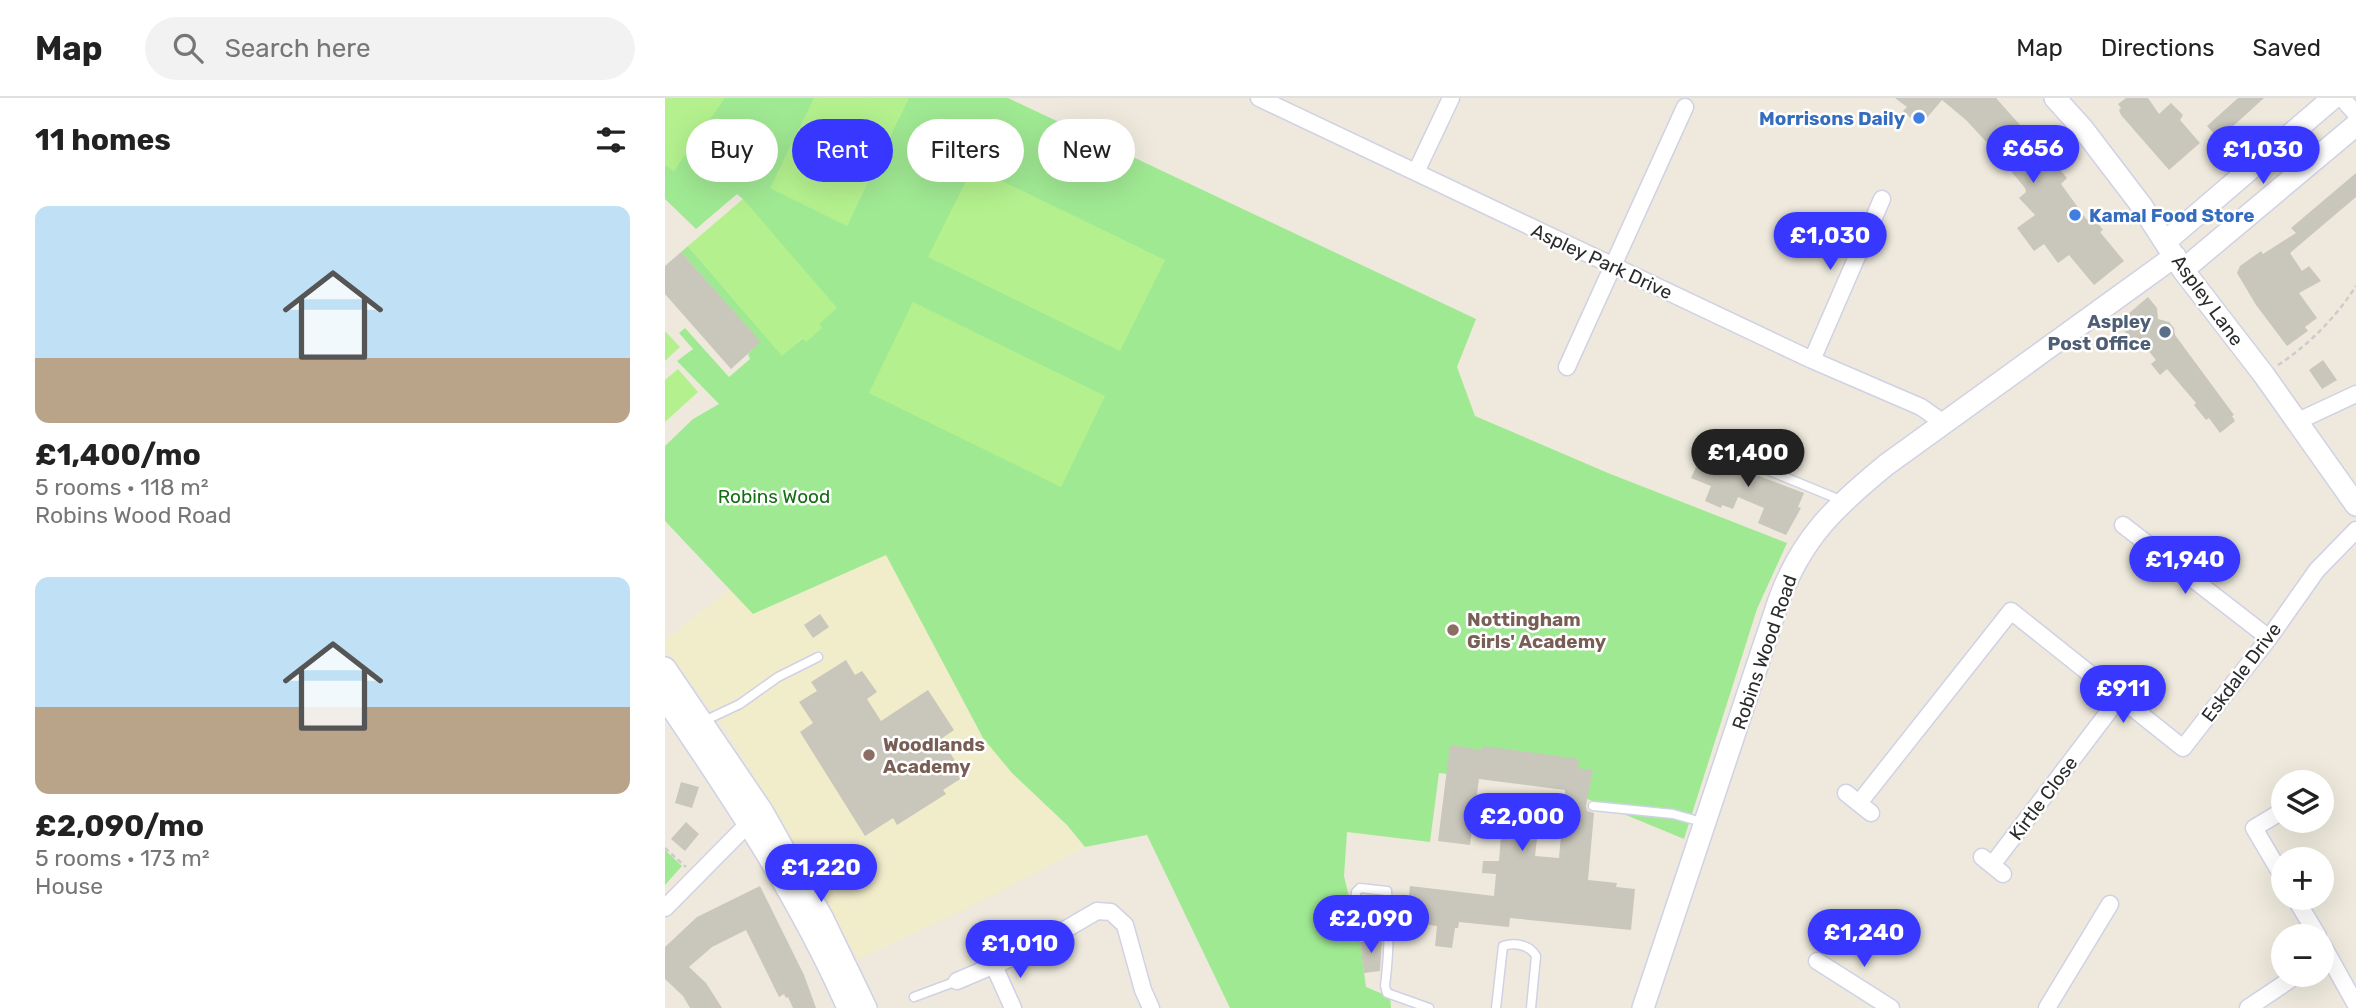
<!DOCTYPE html>
<html lang="en">
<head>
<meta charset="utf-8">
<style>
	:root { --surface:#fff; --page:#f2f2f2; --text:#222; --muted:#767676; --line:#e0e0e0; --accent:#3837ff }
	body { margin:0; font-family:Rubik,sans-serif; background:var(--page); color:var(--text); height:100vh; display:flex; flex-direction:column; font-size:26px; white-space:nowrap }
	* { box-sizing:border-box; margin:0 }
	p { font-size:23px; color:var(--muted) }
	.icon { flex:none; width:38px; height:38px; fill:none; stroke:currentColor; stroke-width:2; stroke-linecap:round; stroke-linejoin:round }
	.map { position:relative; flex:1; overflow:hidden }
	.drawer { display:flex; flex-direction:column; background:var(--surface); width:665px }
	.drawer>* { flex:none }
	.top-card { position:absolute; left:21px; top:21px; width:665px; height:63px; display:flex; gap:14px }
	.buttons { position:absolute; left:1606px; top:672px; display:grid; gap:14px }
	.buttons a { display:grid; place-items:center; width:63px; height:63px; border-radius:50%; background:var(--surface); box-shadow:0 7px 28px #0002; font-size:35px }
	.price { position:absolute; translate:-50% -60px; padding:0 16px; border-radius:24px; background:var(--accent); color:#fff; font-size:23px; line-height:46px; filter:drop-shadow(0 2px 4px #0008) }
	.price::after { content:''; position:absolute; left:50%; top:42px; width:21px; height:16px; margin-left:-10px; background:inherit; clip-path:polygon(0 0,100% 0,50% 100%) }
	.price.current { background:#222; color:#fff }
	ul { padding:0; list-style:none }
	li { display:grid; align-content:center; gap:14px; height:371px; padding:0 35px }
	li span { display:grid; place-items:center; height:217px; border-radius:14px; color:#555 }
	li>.icon { margin-inline-start:auto }
	span .icon { width:126px; height:126px; fill:#fffc; stroke-width:1 }
	li b { font-size:30px }
	h2 { display:flex; justify-content:space-between; align-items:center; height:84px; padding:0 35px; font-size:30px }
	.tag { padding:0 24px; border-radius:32px; background:var(--surface); box-shadow:0 7px 28px #0002; font-size:24px; line-height:63px }
	.tag.current { background:var(--accent); color:#fff }
	header { display:flex; align-items:center; gap:42px; box-sizing:border-box; height:98px; padding:0 35px; background:var(--surface); border-bottom:2px solid var(--line) }
	header strong { font-size:33px }
	nav { display:flex; gap:38px; margin-inline-start:auto; font-size:24px }
	.search { width:490px; height:63px; background:var(--page); display:flex; align-items:center; gap:18px; box-sizing:border-box; padding:0 24px; border-radius:38px; color:var(--muted); font-size:26px }
	main { display:flex; flex:1; min-height:0 }
	.map>svg:first-child { display:block }
</style>
</head>
<body>
<header>
<strong>Map</strong>
<div class="search"><svg class="icon" aria-label="search" viewBox="0 0 24 24"><circle cx="10" cy="10" r="6"/><path d="M15 15l6 6"/></svg>Search here</div>
<nav><a>Map</a><a>Directions</a><a>Saved</a></nav>
</header>
<main>
<section class="drawer">
<h2>11 homes<svg class="icon" aria-label="filters" viewBox="0 0 24 24"><path d="M4 7h16M4 17h16"/><circle cx="9" cy="7" r="2"/><circle cx="15" cy="17" r="2"/></svg></h2>
<ul>
<li><span style="background:linear-gradient(#bfe0f5 70%,#b9a48a 0)"><svg class="icon" aria-label="home" viewBox="0 0 24 24"><path d="M3 11l9-7 9 7M6 9v11h12V9"/></svg></span><div><b>£1,400/mo</b><p>5 rooms · 118 m²</p><p>Robins Wood Road</p></div></li>
<li><span style="background:linear-gradient(#bfe0f5 60%,#b9a48a 0)"><svg class="icon" aria-label="home" viewBox="0 0 24 24"><path d="M3 11l9-7 9 7M6 9v11h12V9"/></svg></span><div><b>£2,090/mo</b><p>5 rooms · 173 m²</p><p>House</p></div></li>
</ul>
</section>
<div class="map">
<svg width="1691" height="910" viewBox="0 0 1691 910">
	<rect width="100%" height="100%" fill="#eee9dc"/>
	<path fill="#f1ecca" d="M221,456L318,640L347,675L402,727L420,749L303,810L193,861L117,724L62,634L0,549V542L64,492L89,516Z"/>
	<path fill="#a0e993" d="M0,0H343L811,221L792,269L810,318L943,375L1122,445L1092,511L1019,741L891,688L774,675L765,744L682,734L679,778L695,844L701,889L725,899L726,910H565L482,737L420,749L402,727L347,675L318,640L221,457L88,516L0,423V348L28,321L54,306L12,263L28,251L14,235L20,230L64,279L85,261L83,256L95,244L16,154L23,148L117,257L138,240L141,243L156,230L78,101L72,96L31,131L0,101Z
		M0,752L17,768L0,787Z"/>
	<path fill="#b4f18e" d="M0,0H60L9,73L0,67Z
		M149,0H244L182,128L105,90Z
		M308,69L500,162L455,253L263,159Z
		M78,101L172,210L154,226L157,230L141,244L137,240L117,258L23,148Z
		M248,204L440,298L396,389L204,295Z
		M0,233L15,249L0,263Z
		M13,271L33,294L0,324V282Z"/>
	<path fill="#c9c6bb" d="M1230,0H1331L1402,80L1396,86L1422,122L1428,118L1438,132L1435,134L1459,163L1429,187L1404,157L1393,165L1379,146L1369,153L1352,130L1370,117L1354,100L1361,94L1360,90L1326,49L1301,22L1277,2L1255,28L1238,13L1242,9Z
		M1461,0H1483L1494,16L1506,5L1518,17L1515,22L1535,45L1504,72L1456,17L1454,12L1456,10L1453,6Z
		M1573,0H1599L1554,41L1542,28Z
		M1691,75V99L1625,155L1637,173L1644,168L1656,183L1634,195L1652,220L1640,229L1643,233L1622,248L1591,207L1572,175L1575,168L1596,153L1598,156L1631,135L1626,130Z
		M16,154L96,244L66,271L0,196V168Z
		M1483,199L1492,210L1493,221L1504,224L1509,230L1510,237L1569,317L1567,318L1570,323L1555,335L1544,320L1541,322L1529,307L1531,305L1502,271L1495,277L1486,266L1491,262L1473,240L1469,244L1454,227L1465,218L1463,216Z
		M1658,262L1672,282L1657,291L1644,272Z
		M1068,344L1081,350L1078,358L1091,363L1086,375L1139,395L1133,409L1136,410L1121,437L1093,425L1099,410L1073,399L1068,411L1057,407L1056,410L1040,403L1046,388L1026,380L1033,365L1035,366L1039,356L1060,364Z
		M155,516L164,529L148,540L139,527Z
		M181,562L190,577L197,573L212,594L202,601L216,623L263,592L289,632L276,641L300,678L278,692L281,696L232,727L228,720L200,738L135,634L148,625L134,604L152,593L146,584Z
		M785,647L817,652L818,648L914,661L913,670L928,672L921,708L922,713L929,715L923,782L952,785L951,789L970,791L966,832L845,820L844,829L794,824L793,830H790L787,850L770,848L772,828L741,824L745,788L829,798L831,776L817,775L818,763H834L836,738L872,741L870,758L894,760L900,692L814,681L805,747L773,743Z
		M16,684L34,689L27,710L10,705Z
		M21,724L34,736L20,753L6,741Z
		M95,788L139,877L151,910H128L123,899L121,900L119,896L114,899L81,832L47,849L24,869L41,885L57,910H25L18,898L0,881V849L32,819Z
		M717,841L715,873L699,875L695,844Z"/>
	<g fill="none" stroke-linecap="round" stroke-linejoin="round">
		<defs>
			<path id="lane" d="M1100,371L1178,403
				M39,623L75,606L113,579L153,559
				M928,708L1008,716L1037,724
				M724,814L693,811L690,807L691,794L695,790L722,793C725,826 724,856 720,888L722,895L764,910
				M249,899L292,883
				M831,910L838,848C850,844 865,847 871,858L866,910"/>
			<path id="street" d="M594,0L1147,262L1256,309L1273,321L1276,329
				M1677,0L1691,16
				M751,74L786,0
				M1147,262L1217,101
				M902,269L1020,9
				M1631,324L1691,296
				M1458,427L1604,540
				M1181,695L1206,715
				M1194,705L1346,513L1518,650L1604,540L1652,472L1691,432
				M1619,712L1589,730L1619,781
				M1317,759L1338,776
				M1327,767L1454,600
				M1630,800L1653,838
				M0,810L89,720
				M1657,846L1691,907
				M1152,863L1226,910
				M329,868L348,910
				M292,883L365,852L432,813L446,814L460,827L478,892L486,910
				M1382,910L1445,806
				M1583,910L1632,877"/>
			<path id="secondary" d="M1390,0L1418,31L1476,107L1518,172L1599,277L1691,407
				M1500,144L1668,0
				M1518,172L1691,27
				M0,570L97,713L158,821L201,910
				M0,600C68,700 134,799 183,910
				M978,910L1114,502C1137,439 1171,408 1221,367L1510,158"/>
		</defs>
		<use href="#lane" stroke="#d1d1e5" stroke-width="11"/>
		<use href="#street" stroke="#d1d1e5" stroke-width="19"/>
		<use href="#secondary" stroke="#d1d1e5" stroke-width="24"/>
		<path stroke="#ccc" stroke-width="2.5" stroke-dasharray="5 3.5" stroke-linecap="butt" d="M1613,267C1644,247 1671,219 1691,188
			M0,750L21,769"/>
		<use href="#lane" stroke="#fff" stroke-width="8"/>
		<use href="#street" stroke="#fff" stroke-width="16"/>
		<use href="#secondary" stroke="#fff" stroke-width="21"/>
	</g>
	<g fill="#3f7fe0" stroke="#fff" stroke-width="2.5">
		<circle cx="1254" cy="20" r="7"/>
		<circle cx="1410" cy="117" r="7"/>
	</g>
	<circle fill="#5c6f8a" stroke="#fff" stroke-width="2.5" cx="1500" cy="234" r="7"/>
	<g fill="#8d6e63" stroke="#fff" stroke-width="2.5">
		<circle cx="788" cy="532" r="7"/>
		<circle cx="204" cy="657" r="7"/>
	</g>
	<g text-anchor="middle" stroke-width="5" stroke-linejoin="round" paint-order="stroke">
		<g font-size="19" font-weight="bold" fill="#366cbe" stroke="#fff" text-anchor="end">
			<text x="1240" y="27">Morrisons Daily</text>
			<text x="1424" y="124" text-anchor="start">Kamal Food Store</text>
		</g>
		<g font-size="19" fill="#2b2b2b" stroke="#fff">
			<text transform="translate(937 163) rotate(25)" y="7">Aspley Park Drive</text>
			<text transform="translate(1543 202) rotate(54)" y="7">Aspley Lane</text>
			<text transform="translate(1099 554) rotate(-71)" y="7">Robins Wood Road</text>
			<text transform="translate(1576 574) rotate(-53)" y="7">Eskdale Drive</text>
			<text transform="translate(1378 700) rotate(-53)" y="7">Kirtle Close</text>
		</g>
		<g font-size="19" font-weight="bold" fill="#4e5e75" stroke="#fff" text-anchor="end">
			<text x="1486" y="230">Aspley<tspan x="1486" dy="22">Post Office</tspan></text>
		</g>
		<g font-size="19" fill="#156e14" stroke="#fff">
			<text x="109" y="405">Robins Wood</text>
		</g>
		<g font-size="19" font-weight="bold" fill="#785e54" stroke="#fff" text-anchor="start">
			<text x="802" y="528">Nottingham<tspan x="802" dy="22">Girls' Academy</tspan></text>
			<text x="218" y="653">Woodlands<tspan x="218" dy="22">Academy</tspan></text>
		</g>
	</g>
</svg>
<div class="buttons">
<a><svg class="icon" aria-label="layers" viewBox="0 0 24 24"><path d="M12 4l9 5-9 5-9-5zM3 14l9 5 9-5"/></svg></a>
<a>+</a>
<a>−</a>
</div>
<b class="price" style="left:1368px;top:87px">£656</b>
<b class="price" style="left:1598px;top:88px">£1,030</b>
<b class="price" style="left:1165px;top:174px">£1,030</b>
<b class="price current" style="left:1083px;top:391px">£1,400</b>
<b class="price" style="left:1520px;top:498px">£1,940</b>
<b class="price" style="left:1458px;top:627px">£911</b>
<b class="price" style="left:857px;top:755px">£2,000</b>
<b class="price" style="left:156px;top:806px">£1,220</b>
<b class="price" style="left:706px;top:857px">£2,090</b>
<b class="price" style="left:1199px;top:871px">£1,240</b>
<b class="price" style="left:355px;top:882px">£1,010</b>
<div class="top-card">
<a class="tag">Buy</a>
<a class="tag current">Rent</a>
<a class="tag">Filters</a>
<a class="tag">New</a>
</div>
</div>
</main>
</body>
</html>
